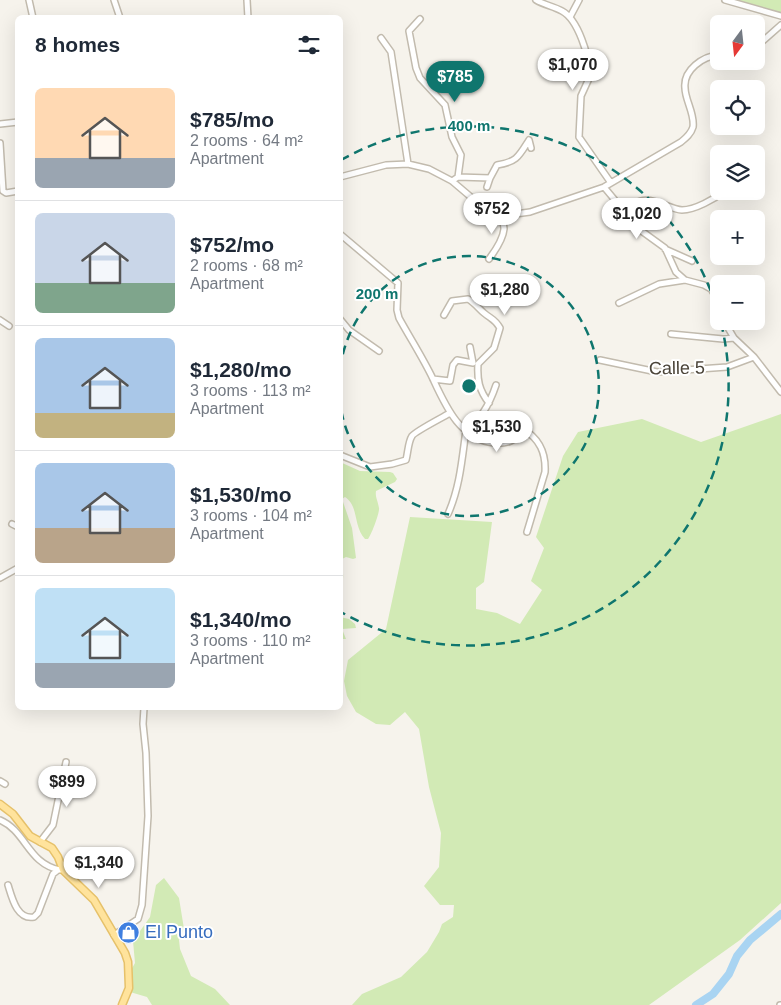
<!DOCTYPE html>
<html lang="en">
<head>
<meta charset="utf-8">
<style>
	:root { --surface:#fff; --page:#f6f6f7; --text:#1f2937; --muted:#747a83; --line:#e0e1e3; --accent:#0f766e }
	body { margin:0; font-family:Arial,sans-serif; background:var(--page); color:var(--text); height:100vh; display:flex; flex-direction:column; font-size:19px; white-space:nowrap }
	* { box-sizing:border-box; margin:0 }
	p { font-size:16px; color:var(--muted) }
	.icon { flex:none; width:28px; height:28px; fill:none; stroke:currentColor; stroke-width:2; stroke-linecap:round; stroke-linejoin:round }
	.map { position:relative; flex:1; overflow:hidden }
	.details { position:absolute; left:15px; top:15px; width:328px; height:695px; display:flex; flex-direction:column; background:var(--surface); border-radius:8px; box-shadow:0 5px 20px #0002 }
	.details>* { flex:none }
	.needle { width:32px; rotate:195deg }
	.fabs { position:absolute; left:710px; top:15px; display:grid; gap:10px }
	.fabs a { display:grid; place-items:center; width:55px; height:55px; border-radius:8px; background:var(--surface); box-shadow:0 5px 20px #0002; font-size:25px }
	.price { position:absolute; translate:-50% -42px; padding:0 11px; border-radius:18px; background:#fff; color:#222; font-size:16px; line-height:32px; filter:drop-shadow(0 1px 2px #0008) }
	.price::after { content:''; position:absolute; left:50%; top:30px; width:15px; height:11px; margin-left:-8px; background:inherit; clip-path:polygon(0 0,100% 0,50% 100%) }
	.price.active { background:var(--accent); color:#fff }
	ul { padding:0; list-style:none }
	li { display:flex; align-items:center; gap:15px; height:125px; padding:0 20px }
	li+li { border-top:1px solid var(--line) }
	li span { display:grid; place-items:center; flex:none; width:140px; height:100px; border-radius:8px; color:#555 }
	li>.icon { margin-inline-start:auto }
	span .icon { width:60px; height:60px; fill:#fffc; stroke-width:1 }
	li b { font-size:21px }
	h2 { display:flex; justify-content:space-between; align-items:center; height:60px; padding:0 20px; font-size:21px }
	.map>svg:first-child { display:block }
</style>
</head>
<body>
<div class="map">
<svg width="781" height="1005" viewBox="0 0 781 1005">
	<rect width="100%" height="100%" fill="#f6f3ec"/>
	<path fill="#d2eab5" d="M733,0H781V14Z
		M781,414V903L740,940L649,1005H352L362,994L401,977L427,952L439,932L442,924L453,917L454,905H440L424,886L439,867L441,833L429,787L419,729L405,712L390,725L376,724L356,712L347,696L344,681L348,660L386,629L410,517L492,522L484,582L476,588V609L497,613L520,624L542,590L531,581L544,548L536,537L563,456L578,432L642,419L701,442Z
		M340,462L360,471L390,472L393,473L397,479L395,482L376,491C375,497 378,501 379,508C380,512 371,536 368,539H365C353,526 359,506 345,497L342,499L352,528L356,558L353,559L346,557L342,559C340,568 347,577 340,584Z
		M340,617L349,619L355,624L356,628L342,629L346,639H340Z
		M164,878L179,898L184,929L179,940L180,949L191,976L215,989L230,1005H152L147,997L130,992L131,970L135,963L133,941L150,917L156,885Z"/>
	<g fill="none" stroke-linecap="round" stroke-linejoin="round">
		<path stroke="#a9d4f2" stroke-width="8" d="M696,1005L713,994L729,974L737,956L750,940L781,914"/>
		<defs>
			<path id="minor" d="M29,0L33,18
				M114,0L120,18
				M247,0L248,18
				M536,0C544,5 553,6 562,11C579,20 588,56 591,74L581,96L579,137L611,183
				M725,0L781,16
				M570,17L579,0
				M420,19L409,31L416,68L420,78L445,105L452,137L461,155L458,177L452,181
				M381,38L391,52L408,164
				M756,47L781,25
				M0,124L18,122
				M0,143L3,191L6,193L18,191
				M736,150V154
				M340,177L386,165L408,164L429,169L452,181L485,209L501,216L530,212L604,187L681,142C686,138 691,134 693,127C695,114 685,100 685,88C683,70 703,56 719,55
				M458,177L490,178L497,165C517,162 519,156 529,140L531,148
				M487,187L490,178
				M604,187L614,199L625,219L665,248L676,272L685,280L704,285L711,289L716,297L719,307
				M625,219C628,214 631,207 636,203C649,194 668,209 682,210C695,210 714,199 725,191
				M340,234L398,283L397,310L399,318C410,338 423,358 433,379C446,407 460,439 494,443C509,444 515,441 523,429C540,439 546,453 545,472L527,532
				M665,249L692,261
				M489,259C495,251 503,240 504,229C504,225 502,220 501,216
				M619,303L659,284L685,280
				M444,315L452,301L468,299C475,303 478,308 484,313C491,319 495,319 500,328L494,348L478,364C477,380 479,390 489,403
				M340,319L349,330L379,351
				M0,320L9,326
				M724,321L734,338L754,357L781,392
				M671,334L723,339L734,338
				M600,360L657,372L727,367L754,357
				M433,379L450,381L453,365L457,360L473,363L470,347
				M340,455L370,467L392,464L406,460C408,453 408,442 412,436C414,432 443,417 450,413
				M448,514C460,487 462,459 466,430C481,420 490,403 496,385
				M12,524L18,527
				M0,578L18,568
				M0,781L5,784
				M0,820C26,831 28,864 60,870
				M40,842L53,825L66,762
				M8,885C12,898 17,920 34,917L38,913L53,874L58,870
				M114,935L138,919L142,905L148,816L146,753L143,724L144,708
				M780,1005H781"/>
			<path id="major" d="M0,804L13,814L30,836L52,848L58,857L63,870L94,900L125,953L128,962L129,988L122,1005"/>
		</defs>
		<use href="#minor" stroke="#c2bbae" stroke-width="8"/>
		<use href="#major" stroke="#e6c16a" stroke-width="9"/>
		<use href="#minor" stroke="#fff" stroke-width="5"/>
		<use href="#major" stroke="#ffe39c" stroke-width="6"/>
	</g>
	<g fill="none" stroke="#0f766e" stroke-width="2.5" stroke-dasharray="9 6">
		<path d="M340 369A130 130 0 1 1 340 403"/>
		<path d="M341 160A260 260 0 0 1 718 312M721 323A260 260 0 0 1 341 612"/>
	</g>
	<defs>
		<symbol id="shop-disc" viewBox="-11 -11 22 22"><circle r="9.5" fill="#3f7fe0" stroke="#fff"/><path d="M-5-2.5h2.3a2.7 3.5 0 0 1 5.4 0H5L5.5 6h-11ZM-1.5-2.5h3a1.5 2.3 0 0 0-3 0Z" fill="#fff"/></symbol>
	</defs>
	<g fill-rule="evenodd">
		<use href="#shop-disc" x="116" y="920" width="25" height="25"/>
	</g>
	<g text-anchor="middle" stroke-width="4" stroke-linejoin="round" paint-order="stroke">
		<g font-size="18" fill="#4b4439" stroke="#fff">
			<text transform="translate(677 368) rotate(-1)" y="6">Calle 5</text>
		</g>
		<g font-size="18" fill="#366cbe" stroke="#fff" text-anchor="start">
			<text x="145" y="938">El Punto</text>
		</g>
	</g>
	<circle cx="469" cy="386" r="8" fill="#0f766e" stroke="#fff" stroke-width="2.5"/>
	<g font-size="15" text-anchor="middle" font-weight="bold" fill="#0f766e" stroke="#fff" stroke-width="4" stroke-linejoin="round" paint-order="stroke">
		<text x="469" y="131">400 m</text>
		<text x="377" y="299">200 m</text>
	</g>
</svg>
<div class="fabs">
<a><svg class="needle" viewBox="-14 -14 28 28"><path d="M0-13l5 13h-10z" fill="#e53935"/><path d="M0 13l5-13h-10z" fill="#747a83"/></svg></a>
<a><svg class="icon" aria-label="locate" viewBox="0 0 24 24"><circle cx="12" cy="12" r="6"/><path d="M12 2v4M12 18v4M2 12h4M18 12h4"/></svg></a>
<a><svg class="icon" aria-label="layers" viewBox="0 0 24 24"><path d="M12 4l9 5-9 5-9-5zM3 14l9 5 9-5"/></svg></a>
<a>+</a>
<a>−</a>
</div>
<b class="price" style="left:573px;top:91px">$1,070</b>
<b class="price active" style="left:455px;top:103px">$785</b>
<b class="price" style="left:492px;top:235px">$752</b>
<b class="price" style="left:637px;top:240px">$1,020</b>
<b class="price" style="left:505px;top:316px">$1,280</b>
<b class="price" style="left:497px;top:453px">$1,530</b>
<b class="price" style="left:67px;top:808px">$899</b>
<b class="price" style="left:99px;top:889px">$1,340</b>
<section class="details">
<h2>8 homes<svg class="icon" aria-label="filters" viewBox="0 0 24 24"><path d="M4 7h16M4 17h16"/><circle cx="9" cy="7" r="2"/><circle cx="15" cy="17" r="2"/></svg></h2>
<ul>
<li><span style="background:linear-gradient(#ffd9b3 70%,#9aa5b1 0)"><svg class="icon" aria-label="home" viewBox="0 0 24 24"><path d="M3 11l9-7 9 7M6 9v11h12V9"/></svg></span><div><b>$785/mo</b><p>2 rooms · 64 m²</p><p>Apartment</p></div></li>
<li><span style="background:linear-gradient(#c9d6e8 70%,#7fa58c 0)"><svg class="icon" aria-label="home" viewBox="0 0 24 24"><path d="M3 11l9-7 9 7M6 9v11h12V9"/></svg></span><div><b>$752/mo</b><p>2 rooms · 68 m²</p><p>Apartment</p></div></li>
<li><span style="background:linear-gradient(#a9c7e8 75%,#c2b280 0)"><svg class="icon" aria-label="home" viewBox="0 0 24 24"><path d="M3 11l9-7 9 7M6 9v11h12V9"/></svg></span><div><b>$1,280/mo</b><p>3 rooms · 113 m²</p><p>Apartment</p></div></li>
<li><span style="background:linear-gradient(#a9c7e8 65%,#b9a48a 0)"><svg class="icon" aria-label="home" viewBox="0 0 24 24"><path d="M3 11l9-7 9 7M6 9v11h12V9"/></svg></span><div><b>$1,530/mo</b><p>3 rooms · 104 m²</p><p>Apartment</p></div></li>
<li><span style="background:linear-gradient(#bfe0f5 75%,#9aa5b1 0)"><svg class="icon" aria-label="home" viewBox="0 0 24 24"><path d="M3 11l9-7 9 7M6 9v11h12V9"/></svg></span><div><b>$1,340/mo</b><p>3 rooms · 110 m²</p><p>Apartment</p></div></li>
</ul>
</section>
</div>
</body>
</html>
